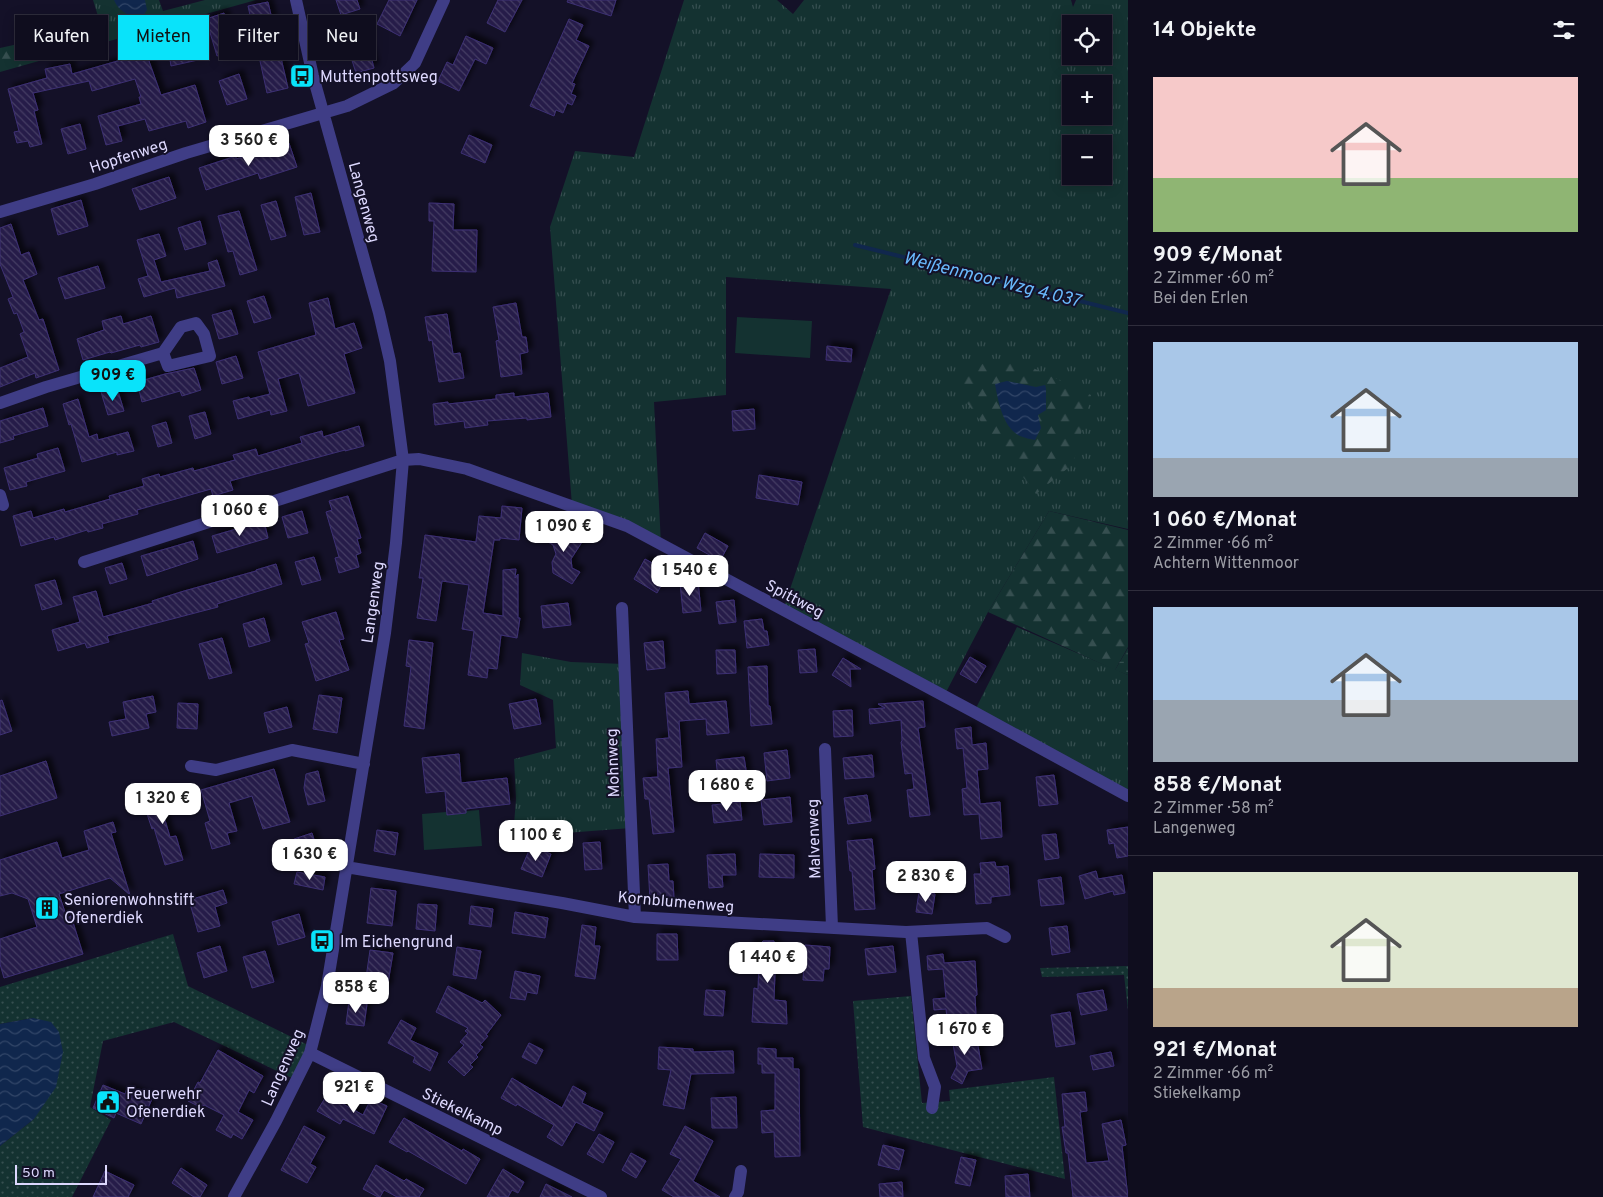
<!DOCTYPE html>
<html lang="de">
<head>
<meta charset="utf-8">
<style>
	:root { --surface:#0f0d1e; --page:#181627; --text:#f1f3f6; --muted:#9b9ca4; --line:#2f2d3c; --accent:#09e3fa }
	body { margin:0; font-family:Overpass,sans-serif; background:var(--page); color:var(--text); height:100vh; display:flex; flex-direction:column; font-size:19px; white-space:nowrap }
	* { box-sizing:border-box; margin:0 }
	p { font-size:16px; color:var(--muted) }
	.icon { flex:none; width:28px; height:28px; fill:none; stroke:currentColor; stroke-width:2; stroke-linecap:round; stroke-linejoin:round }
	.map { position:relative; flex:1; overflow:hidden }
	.panel { display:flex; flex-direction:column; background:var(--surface); width:475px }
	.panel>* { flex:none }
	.guide { position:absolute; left:15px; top:15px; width:475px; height:45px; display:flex; gap:10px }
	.controls { position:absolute; left:1062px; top:15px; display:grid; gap:10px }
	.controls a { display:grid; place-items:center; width:50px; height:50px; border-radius:0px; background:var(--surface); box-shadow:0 2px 12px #0003,0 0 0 1px var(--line); font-size:25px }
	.scale { position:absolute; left:15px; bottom:12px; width:92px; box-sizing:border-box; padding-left:5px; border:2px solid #ddd8fe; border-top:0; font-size:14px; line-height:18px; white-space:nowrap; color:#ddd8fe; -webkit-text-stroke:4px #141128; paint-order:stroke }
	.price { position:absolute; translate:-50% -42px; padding:0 11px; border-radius:10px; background:#fff; color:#222; font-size:16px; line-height:32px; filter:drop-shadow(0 1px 2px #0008) }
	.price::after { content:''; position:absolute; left:50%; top:30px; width:15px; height:11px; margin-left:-8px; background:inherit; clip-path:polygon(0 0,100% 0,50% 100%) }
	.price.on { background:var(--accent); color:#111 }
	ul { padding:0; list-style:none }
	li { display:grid; align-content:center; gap:10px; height:265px; padding:0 25px }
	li+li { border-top:1px solid var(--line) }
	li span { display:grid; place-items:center; height:155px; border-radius:0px; color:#555 }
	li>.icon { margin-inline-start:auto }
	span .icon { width:90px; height:90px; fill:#fffc; stroke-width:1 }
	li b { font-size:21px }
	h2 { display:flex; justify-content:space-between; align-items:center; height:60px; padding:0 25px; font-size:21px }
	.chip { padding:0 18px; border-radius:0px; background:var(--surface); box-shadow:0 2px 12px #0003,0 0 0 1px var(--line); font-size:18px; line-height:45px }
	.chip.on { background:var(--accent); color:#111 }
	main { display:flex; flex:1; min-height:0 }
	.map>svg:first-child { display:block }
</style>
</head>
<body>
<main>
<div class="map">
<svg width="1128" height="1197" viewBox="0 0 1128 1197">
	<defs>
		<pattern id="grass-tufts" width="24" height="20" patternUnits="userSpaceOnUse" patternTransform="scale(1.25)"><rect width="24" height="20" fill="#143231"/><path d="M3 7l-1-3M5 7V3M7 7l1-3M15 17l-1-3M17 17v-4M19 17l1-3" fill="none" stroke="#364f50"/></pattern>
		<pattern id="forest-firs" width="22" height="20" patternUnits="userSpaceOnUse" patternTransform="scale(1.25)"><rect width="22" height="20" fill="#143231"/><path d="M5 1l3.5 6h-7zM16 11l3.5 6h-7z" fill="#364f50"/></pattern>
		<pattern id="wetland-marsh" width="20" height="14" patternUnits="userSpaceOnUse" patternTransform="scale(1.25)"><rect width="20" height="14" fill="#143231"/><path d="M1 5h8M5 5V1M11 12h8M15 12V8" fill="none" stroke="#364f50"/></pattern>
		<pattern id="park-dots" width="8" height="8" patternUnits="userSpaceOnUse" patternTransform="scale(1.25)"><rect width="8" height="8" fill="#143231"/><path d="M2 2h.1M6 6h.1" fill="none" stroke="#364f50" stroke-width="1.8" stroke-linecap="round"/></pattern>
		<pattern id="water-waves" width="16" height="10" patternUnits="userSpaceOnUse" patternTransform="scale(1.25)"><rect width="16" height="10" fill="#10274d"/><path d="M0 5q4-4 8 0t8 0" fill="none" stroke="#324668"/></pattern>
		<pattern id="building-back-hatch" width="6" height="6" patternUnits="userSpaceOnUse" patternTransform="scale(1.25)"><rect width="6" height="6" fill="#261d49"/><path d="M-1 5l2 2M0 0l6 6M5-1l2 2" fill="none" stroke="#453d64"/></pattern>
		<filter id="shadow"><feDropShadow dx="4.5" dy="-4.5" stdDeviation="2.5" flood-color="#0009"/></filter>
	</defs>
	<rect width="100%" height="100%" fill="#141128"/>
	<path fill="url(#grass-tufts)" fill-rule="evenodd" d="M93,0H159L163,11L205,0H256L106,42Z
		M684,0H777L793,14L804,0H1071L1073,7L1076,0H1128V529L1049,511L988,612L944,696L783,610L891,289L726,277V395L654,402L661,545L572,505L550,227L575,151L634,157ZM1071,24H1104V56H1071ZM1071,84H1104V116H1071ZM1071,144H1104V176H1071Z
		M1017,627L1128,675V795L974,712Z
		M522,653L571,662L624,664L631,828L513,837L516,799L514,759L556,748L553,700L520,685Z"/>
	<path fill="url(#forest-firs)" d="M100,26L106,42L0,72V48Z
		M1016,360L1091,395L1073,464L1036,494L948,378L984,363Z
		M1049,511L1128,530V647L1115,670L988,612Z"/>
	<path fill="url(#wetland-marsh)" d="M1128,648V675L1115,670Z"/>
	<path fill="url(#park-dots)" d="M173,934L188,986L312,1047L296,1080L174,1022L103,1041L90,1107L111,1120L72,1197H0V1146L34,1119L33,1018L0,1024V987Z
		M1128,966V1010L1124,975L1042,977L1040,968Z
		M911,996L922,1103L950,1101L949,1090L1054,1077L1065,1179L863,1127L853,1001Z"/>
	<path fill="#143231" d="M737,317L812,321L810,358L735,353Z
		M479,810L482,846L424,850L422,814L446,812L447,815L466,813V811Z"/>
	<path fill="url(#water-waves)" d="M114,0H145L147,10L143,16C130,18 119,12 114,0Z
		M1007,381L1036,387L1045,385L1046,388V410L1038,415L1041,428L1035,440C1030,439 1025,438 1020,436C1003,428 998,401 995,384Z
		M33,1018L51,1022L59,1032L63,1052L56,1087L34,1119L0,1146V1024Z"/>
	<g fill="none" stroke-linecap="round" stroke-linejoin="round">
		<path stroke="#10274d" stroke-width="4" d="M855,245L1128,313"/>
	</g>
	<path fill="url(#building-back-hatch)" stroke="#3d3074" filter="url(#shadow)" d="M336,0H357L360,9L341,15Z
		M389,0H417L400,36L377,24Z
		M498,0H522L505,32L487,23Z
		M568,0H616L611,16L567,2Z
		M268,2L288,88L267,93L248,6Z
		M224,13L235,50L217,56L206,19Z
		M569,19L583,25L576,40L589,46L572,83L575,84L571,94L576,96L572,105L567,103L563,113L556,110L554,116L530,106Z
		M466,36L493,48L486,64L475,59L459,91L438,81L447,62L453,65Z
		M193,38L198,60L171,66L169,54L149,61L161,95L195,85L206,122L188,128L186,121L149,131L145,119L118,126L122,141L106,145L98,116L141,104L139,97H141L135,79L92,91L89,81L33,93L38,110L34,111L42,144L30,147L28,141L17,143L14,132L19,131L8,89L47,78L45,69L70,64L72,74L128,58L126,53L156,43L157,46Z
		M368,45L374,68L356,73L349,51Z
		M239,74L247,99L227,105L219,81Z
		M80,124L86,149L68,154L61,129Z
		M469,135L492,145L485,163L461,153Z
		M289,143L297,167L260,179L258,173L206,190L199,168L236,156V159Z
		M169,177L176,198L140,210L132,189Z
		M311,193L320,232L304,235L295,197Z
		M81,200L88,226L58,235L51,209Z
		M276,201L286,236L271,240L261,205Z
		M429,203L454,204L453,230H477L476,272L432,271L434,221H429Z
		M239,211L257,270L240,275L233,251L228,252L218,216Z
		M200,221L206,244L185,250L178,228Z
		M11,224L21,255L29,252L37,274L23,280L39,320L43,319L59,370L36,378L35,373L0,387V368L28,357L20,334L24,332L17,313L14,314L8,299L13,297L0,264V228Z
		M159,234L166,256L154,260L161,282L210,271L208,263L217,260L225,286L177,298L175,288L144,297L138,279L148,276L137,240Z
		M98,266L105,288L65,299L58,278Z
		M264,296L271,318L254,323L247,301Z
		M328,298L335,329L354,323L362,348L344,354L355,393L308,406L299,373L278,379L287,411L271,415L270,410L238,419L233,401L249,397L250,399L270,394L258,352L316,335L309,303Z
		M516,303L522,337H526L528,352L520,354L522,374L501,377L496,341L499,340L493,307Z
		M231,310L238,334L219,339L212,315Z
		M447,314L453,354L460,353L464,378L439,382L432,340L429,341L425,317Z
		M121,316L123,324L151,316L159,342L141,347L140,345L111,353L110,352L83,360L77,339L104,330L102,321Z
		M827,346L852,349L851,362L826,360Z
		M236,356L243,378L222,384L216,362Z
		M194,368L201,390L182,396L180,391L142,402L137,382L165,374Z
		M117,388L124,411L108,415L101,392Z
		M514,393V397L548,393L551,417L527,420V418L487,421L488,425L465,428L464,421L435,425L433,404L448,402V404L496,399V395Z
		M78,399L89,437L97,434L98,440L128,432L134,451L117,455V452L82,462L71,424L69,425L63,404Z
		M43,408L48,426L13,436L14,439L0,443V421Z
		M754,409L755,429L733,431L732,411Z
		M205,412L211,434L195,439L189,416Z
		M166,422L172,443L158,447L152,426Z
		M359,426L364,446L345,451V450L230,481L233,490L213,496L211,489L137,510L138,514L102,524L103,528L88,532L87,530L55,540L54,537L21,546L13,516L31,511L33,518L64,509L65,512L110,499L109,496L144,486L142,479L159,474L160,477L193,468L194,471L235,460L233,455L256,449L258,456L302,443L300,437L322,431L323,437Z
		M58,448L65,471L26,482L27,486L10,490L4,468L38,458L37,454Z
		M759,475L802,482L798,505L756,498Z
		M348,496L361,538L357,539L361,553L356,555L359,567L339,573L335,558L339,557L326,512L332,510L329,501Z
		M502,506L522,508L519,540L500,538V540H494L483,613L503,616V570L516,569L515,578L518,574V618H520L517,638L501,635L497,669L488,668L487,678L468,675L474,631L462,629L469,585L442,581L436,621L417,618L423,578H419L425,535L476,542L479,516L501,518Z
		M302,511L308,533L288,538L282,517Z
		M264,521L268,538L217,553L212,536Z
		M548,526L565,536L570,530L584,539L571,559L572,568L580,572L572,584L553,573L552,562L556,554L553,545L541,538Z
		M705,533L728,546L720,561L697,548Z
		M193,541L198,559L147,576L141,556Z
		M314,557L321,580L302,585L295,562Z
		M645,559L669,572L657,593L634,579Z
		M122,563L127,579L110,584L105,568Z
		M276,564L282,584L217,604L218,607L107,636L109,642L87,648L85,643L58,651L52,630L80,622L73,597L96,591L103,617L153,603L152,601L184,591L256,571V570Z
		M55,580L62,604L42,610L35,585Z
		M698,581L701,611L683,613L680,583Z
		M734,600L736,622L719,624L716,602Z
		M568,603L571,625L543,628L541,606Z
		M336,612L344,639L339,640L349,670L316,681L305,644L309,643L302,622Z
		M264,618L270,641L249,647L243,624Z
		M762,619L764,631H767L769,645L747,648L744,621Z
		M222,638L232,673L209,679L199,644Z
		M409,640L433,643L424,729L404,726L411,667L406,666Z
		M663,641L665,668L647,670L644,643Z
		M815,649L817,672L800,673L798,650Z
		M716,650H735L736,673L717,674Z
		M970,657L986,666L976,683L960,674Z
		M843,658L861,669H850L851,687L832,675Z
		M767,666L768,706H770L772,724L751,726L748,667Z
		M688,691L689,704L726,701L729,733L707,735L706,719L679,721L682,767L668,768L674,832L653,834L649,799H645L643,778L658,777L656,739L669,738L665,693Z
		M319,695L342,698L337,733L313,729Z
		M153,696L156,712L146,714L149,728L112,736L109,722L126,719L123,702Z
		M536,699L541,724L514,729L509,704Z
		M2,700L12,731L0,735V701Z
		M923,701L925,727L918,728L930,815L910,817L907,790L914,789L912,773L905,774L901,742L902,741L901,720L870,724L869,709L885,708L878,704Z
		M178,703L198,704L197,729L177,728Z
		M287,707L292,727L269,733L264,713Z
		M852,710L853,736L834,737L833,711Z
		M971,727L972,745L986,743L988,769L977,770L980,804L1000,802L1002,837L981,839L979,814L964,815L962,789L967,788L963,748L957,749L955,729Z
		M787,750L790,778L767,781L764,753Z
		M459,754L461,783L507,778L510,804L466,809V813L447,815L445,791L426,793L422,758Z
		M872,755L874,777L845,779L843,758Z
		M744,757L747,776L718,779L716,760Z
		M46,761L57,798L0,816V776Z
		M274,769L290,822L263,829L252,796L229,803L237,831L227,833L230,844L212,849L205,823L210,821L201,790Z
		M318,771L325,801L308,805L304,788L306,774Z
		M1054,775L1058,804L1039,806L1036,777Z
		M172,790L177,805L162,810L170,837L176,836L183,860L165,865L154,828L152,829L142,799Z
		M867,795L871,821L848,824L844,798Z
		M790,797L792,822L764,825L761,800Z
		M740,802L742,820L714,823L712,805Z
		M113,822L116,832L111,833L130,895L110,878L59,894L67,918L71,916L83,954L4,978L0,964V939L37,927L28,899L12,893L0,896V860L57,842L62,858L89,850L84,831Z
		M1128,827V856L1117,858L1114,843L1109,844L1107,830Z
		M377,830L398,833L395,855L374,851Z
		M312,833L318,853L300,858L294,839Z
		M1056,834L1059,858L1045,860L1042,835Z
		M872,839L875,869L872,870L875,909L855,910L852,871H850L847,841Z
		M600,842L602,869L585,870L583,843Z
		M531,846L551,854L542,877L521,869Z
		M735,854L736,875H722L723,887L709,888L707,855Z
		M760,854L794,855V878L759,877Z
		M995,862L996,867L1008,866L1010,895L991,897V903L976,904L974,874H981L980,863Z
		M668,864L669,881H673L674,898L650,900L648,865Z
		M954,864L955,886L929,887L928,865Z
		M1096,871L1098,879L1122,875L1125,893L1114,895L1113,891L1085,899L1079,876Z
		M297,872L325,877L323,890L294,884Z
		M1061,877L1064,904L1041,906L1038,880Z
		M371,888L396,891L392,926L367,923Z
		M223,890L227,903L215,907L220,926L198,932L189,900Z
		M919,892L935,894L932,914L916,912Z
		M418,904L437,905L435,931L416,929Z
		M471,906L493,909L491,927L469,924Z
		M515,912L548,918L545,938L512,933Z
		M299,914L305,937L278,945L272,922Z
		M582,925L596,927L594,946H600L595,979L575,976Z
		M1067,926L1070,952L1052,955L1049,928Z
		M657,934H677L678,960H657Z
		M763,941H774V944L785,954V963L775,973L774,1000L786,1001L787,1024L752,1022L754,988L758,989L759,962H754L755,957H749V943H761Z
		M805,945L830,947L829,969H824L823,981L803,980Z
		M220,946L227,971L204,978L197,953Z
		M893,946L896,972L868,975L865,949Z
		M457,947L481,951L476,979L453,975Z
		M370,950L393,953L387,989L365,985Z
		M265,951L274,982L252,988L243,957Z
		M943,954L944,963L975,961L977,995L975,996L976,1015L947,1018L946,1009L934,1010L933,999L946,998L943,969L928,970L927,956Z
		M515,971L540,976L537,994L527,992L525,1000L510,998Z
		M448,986L482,1003L485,1000L501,1015L486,1035L488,1036L480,1045L483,1047L476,1055L478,1057L470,1065L473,1067L464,1076L448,1062L464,1045L460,1042L468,1033L465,1031L468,1028L436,1012Z
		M706,990L725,991L723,1016L704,1015Z
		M1103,990L1107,1010L1081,1015L1077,994Z
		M349,1001L367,1004L364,1026L346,1024Z
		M1070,1012L1075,1044L1056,1047L1051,1015Z
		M401,1020L416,1028L410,1040L438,1053L430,1071L413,1062L415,1057L388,1043Z
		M959,1029L967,1042L977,1040L982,1069L968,1071L962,1084L951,1078L957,1066L953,1044L948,1038Z
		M529,1043L543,1050L536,1064L522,1057Z
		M659,1047L693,1049V1052L733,1051L734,1073L691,1074L684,1109L663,1105L671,1070L658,1069Z
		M758,1048L776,1049V1058H793V1069H799L800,1156L775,1157L774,1132L762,1133L761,1111L775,1110V1073H762V1064H758Z
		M218,1050L263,1076L254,1093L249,1090L238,1112L253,1120L242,1139L233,1134L231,1138L216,1130L224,1115L204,1105L202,1108L188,1101L198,1082L200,1083Z
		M1111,1052L1114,1066L1093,1070L1090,1056Z
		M512,1078L562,1108L573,1086L586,1093L582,1103L603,1113L594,1131L576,1122L562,1146L547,1137L554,1125L517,1104L516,1106L501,1098Z
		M103,1085L125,1094L127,1088L152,1099L141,1124L116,1113L114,1118L93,1108Z
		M1085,1092L1087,1111L1080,1112L1086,1163L1109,1161L1102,1124L1121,1120L1126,1145L1122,1146L1128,1197H1073L1068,1153H1066L1062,1127H1065L1062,1094Z
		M327,1095L363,1115L371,1099L387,1106L374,1134L343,1119L340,1124L317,1111Z
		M736,1097L737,1128H712L711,1098Z
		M404,1118L462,1151L463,1149L480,1159L466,1184L408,1151L407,1152L389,1142Z
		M304,1126L325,1137L310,1164L316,1167L307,1183L281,1170Z
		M685,1126L713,1141L693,1181L720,1197H674L662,1190L681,1159L670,1154Z
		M599,1134L614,1142L603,1163L587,1154Z
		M883,1145L904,1150L899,1170L878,1165Z
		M631,1153L646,1161L636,1178L622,1170Z
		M961,1157L976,1160L970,1186L955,1183Z
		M376,1165L404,1181L406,1179L424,1189L419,1197H397L384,1190L380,1197H378L363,1189Z
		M181,1168L207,1185L200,1197H194L172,1183Z
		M503,1169L524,1182L518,1193L512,1190L508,1197H487Z
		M105,1171L134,1185L128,1197H93Z
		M1028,1174L1030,1197H1006L1005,1176Z
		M902,1182L903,1197H880L879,1184Z
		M546,1184L572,1197H540Z"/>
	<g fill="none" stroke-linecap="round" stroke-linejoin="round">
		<path stroke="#3f3d86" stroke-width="12" d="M0,212L95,184L186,153L347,106L394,83L415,63L444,0
			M0,403L46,387L163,353L181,327L196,323L204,334L210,356L168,366L163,353
			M0,495L3,505
			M84,562L403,460L419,459L467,469L627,526L974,712L1128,796
			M622,608L635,917
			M825,749L832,927
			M191,766L216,770L292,750L364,764
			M346,867L562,903L635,917L906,932L987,928L1005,937
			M911,932L924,1058L935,1087L932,1108
			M310,1053L601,1197
			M234,1197L276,1121L310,1053L327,986L385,633L396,543L403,460L390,361L379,313L313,76L296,0
			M735,1197L738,1192L741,1171"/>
	</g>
	<defs>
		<symbol id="bus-square" viewBox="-11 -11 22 22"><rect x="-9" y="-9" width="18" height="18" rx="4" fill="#09e3fa" stroke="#141128"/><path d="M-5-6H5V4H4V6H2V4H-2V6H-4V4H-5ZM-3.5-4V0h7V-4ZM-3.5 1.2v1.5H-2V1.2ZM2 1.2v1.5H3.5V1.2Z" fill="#111"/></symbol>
		<symbol id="building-square" viewBox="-11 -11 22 22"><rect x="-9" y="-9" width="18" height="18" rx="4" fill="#09e3fa" stroke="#141128"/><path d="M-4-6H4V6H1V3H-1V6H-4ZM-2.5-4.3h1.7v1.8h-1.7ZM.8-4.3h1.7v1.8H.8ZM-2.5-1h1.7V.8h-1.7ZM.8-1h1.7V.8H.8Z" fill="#111"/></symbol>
		<symbol id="civic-square" viewBox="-11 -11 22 22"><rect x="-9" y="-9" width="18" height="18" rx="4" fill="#09e3fa" stroke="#141128"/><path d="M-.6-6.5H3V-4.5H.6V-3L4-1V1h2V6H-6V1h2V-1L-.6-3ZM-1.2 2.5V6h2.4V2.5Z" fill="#111"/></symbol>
	</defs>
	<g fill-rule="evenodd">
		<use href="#bus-square" x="288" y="62" width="28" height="28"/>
		<use href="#building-square" x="33" y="894" width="28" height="28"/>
		<use href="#bus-square" x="308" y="927" width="28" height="28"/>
		<use href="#civic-square" x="94" y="1088" width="28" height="28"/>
	</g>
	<g text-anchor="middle" stroke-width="4" stroke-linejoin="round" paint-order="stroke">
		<g font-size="16" fill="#ddd8fe" stroke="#141128" text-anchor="start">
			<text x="320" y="82">Muttenpottsweg</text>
			<text x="64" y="905">Seniorenwohnstift<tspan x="64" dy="18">Ofenerdiek</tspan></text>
			<text x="340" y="947">Im Eichengrund</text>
			<text x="126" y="1099">Feuerwehr<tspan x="126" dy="18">Ofenerdiek</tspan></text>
		</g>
		<g font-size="16" fill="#ddd8fe" stroke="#141128">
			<text transform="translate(128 155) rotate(-18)" y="6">Hopfenweg</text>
			<text transform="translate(365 202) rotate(75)" y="6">Langenweg</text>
			<text transform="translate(795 598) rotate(28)" y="6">Spittweg</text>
			<text transform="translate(372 602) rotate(-82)" y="6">Langenweg</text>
			<text transform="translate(612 763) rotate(-92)" y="6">Mohnweg</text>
			<text transform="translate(813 839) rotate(-92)" y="6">Malvenweg</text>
			<text transform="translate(676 901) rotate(5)" y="6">Kornblumenweg</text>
			<text transform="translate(282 1067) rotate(-66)" y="6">Langenweg</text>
			<text transform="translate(463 1111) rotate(26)" y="6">Stiekelkamp</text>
		</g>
		<g font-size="18" font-style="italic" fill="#69b9fc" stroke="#141128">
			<text transform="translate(992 279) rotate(14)" y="6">Weißenmoor Wzg 4.037</text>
		</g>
	</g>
</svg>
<div class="controls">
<a><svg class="icon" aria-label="locate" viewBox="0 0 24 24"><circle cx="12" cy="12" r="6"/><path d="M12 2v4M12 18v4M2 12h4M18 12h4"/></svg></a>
<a>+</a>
<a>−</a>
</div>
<div class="scale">50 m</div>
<b class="price" style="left:249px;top:167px">3 560 €</b>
<b class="price on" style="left:113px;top:402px">909 €</b>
<b class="price" style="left:240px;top:537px">1 060 €</b>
<b class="price" style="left:564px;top:553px">1 090 €</b>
<b class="price" style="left:690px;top:597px">1 540 €</b>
<b class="price" style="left:727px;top:812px">1 680 €</b>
<b class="price" style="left:163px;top:825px">1 320 €</b>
<b class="price" style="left:536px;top:862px">1 100 €</b>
<b class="price" style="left:310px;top:881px">1 630 €</b>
<b class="price" style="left:926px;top:903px">2 830 €</b>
<b class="price" style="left:768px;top:984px">1 440 €</b>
<b class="price" style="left:356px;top:1014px">858 €</b>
<b class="price" style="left:965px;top:1056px">1 670 €</b>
<b class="price" style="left:354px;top:1114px">921 €</b>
<div class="guide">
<a class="chip">Kaufen</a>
<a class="chip on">Mieten</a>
<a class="chip">Filter</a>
<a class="chip">Neu</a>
</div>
</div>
<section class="panel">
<h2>14 Objekte<svg class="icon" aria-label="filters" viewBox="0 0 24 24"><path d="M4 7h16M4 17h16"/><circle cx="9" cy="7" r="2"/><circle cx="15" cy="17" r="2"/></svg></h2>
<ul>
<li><span style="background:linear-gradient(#f6c9c9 65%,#8fb573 0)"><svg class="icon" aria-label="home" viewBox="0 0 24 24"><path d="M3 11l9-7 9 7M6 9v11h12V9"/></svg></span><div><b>909 €/Monat</b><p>2 Zimmer · 60 m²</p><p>Bei den Erlen</p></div></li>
<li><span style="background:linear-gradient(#a9c7e8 75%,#9aa5b1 0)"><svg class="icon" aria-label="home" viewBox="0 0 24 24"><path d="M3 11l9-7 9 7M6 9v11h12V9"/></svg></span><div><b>1 060 €/Monat</b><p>2 Zimmer · 66 m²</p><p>Achtern Wittenmoor</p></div></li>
<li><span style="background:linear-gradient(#a9c7e8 60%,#9aa5b1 0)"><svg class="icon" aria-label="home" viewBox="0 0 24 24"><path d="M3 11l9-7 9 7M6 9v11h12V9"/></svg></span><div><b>858 €/Monat</b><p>2 Zimmer · 58 m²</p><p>Langenweg</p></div></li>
<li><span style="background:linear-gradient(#dfe7d0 75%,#b9a48a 0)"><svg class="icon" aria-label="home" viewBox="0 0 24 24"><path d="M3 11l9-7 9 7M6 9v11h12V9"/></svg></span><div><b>921 €/Monat</b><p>2 Zimmer · 66 m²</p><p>Stiekelkamp</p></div></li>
</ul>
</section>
</main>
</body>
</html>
